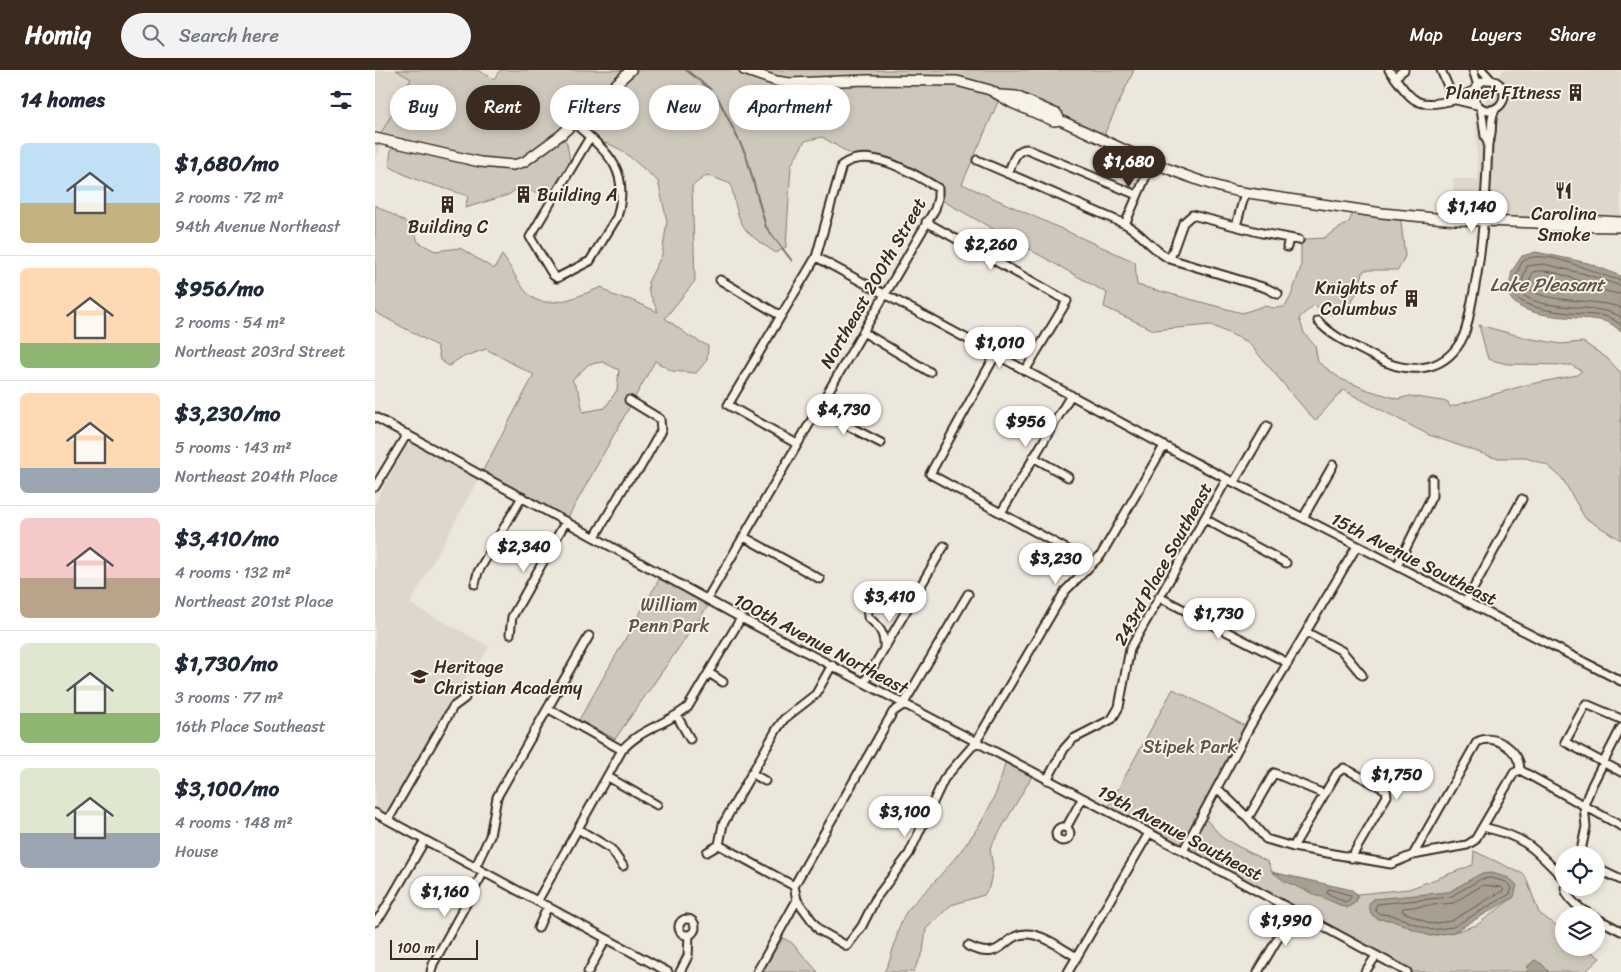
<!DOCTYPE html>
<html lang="en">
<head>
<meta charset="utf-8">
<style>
	:root { --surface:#fff; --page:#f2f2f3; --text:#1f2937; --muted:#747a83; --line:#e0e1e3; --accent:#3b2a1e }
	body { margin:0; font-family:Sriracha,sans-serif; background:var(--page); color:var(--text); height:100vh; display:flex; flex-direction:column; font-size:19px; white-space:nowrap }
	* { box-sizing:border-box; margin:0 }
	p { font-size:16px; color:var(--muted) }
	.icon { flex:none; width:28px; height:28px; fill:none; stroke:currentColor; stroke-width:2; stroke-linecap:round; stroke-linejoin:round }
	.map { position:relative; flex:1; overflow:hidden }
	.sheet { display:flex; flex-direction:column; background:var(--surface); width:375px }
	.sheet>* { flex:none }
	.top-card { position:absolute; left:15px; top:15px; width:475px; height:45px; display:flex; gap:10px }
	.fabs { position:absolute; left:1180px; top:776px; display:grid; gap:10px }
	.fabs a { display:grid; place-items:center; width:50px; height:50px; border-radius:50%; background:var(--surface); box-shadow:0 2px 8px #0003; font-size:25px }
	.scale { position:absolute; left:15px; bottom:12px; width:88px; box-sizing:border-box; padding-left:5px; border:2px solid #3b2a1e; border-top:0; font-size:14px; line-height:18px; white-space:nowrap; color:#3b2a1e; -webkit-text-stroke:4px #f7f3e8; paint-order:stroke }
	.price { position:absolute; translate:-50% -42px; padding:0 11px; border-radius:18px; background:#fff; color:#222; font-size:16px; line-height:32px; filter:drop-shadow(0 1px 2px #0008) }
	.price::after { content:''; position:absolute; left:50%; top:30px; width:15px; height:11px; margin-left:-8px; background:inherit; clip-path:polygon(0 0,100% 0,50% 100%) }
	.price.current { background:var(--accent); color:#fff }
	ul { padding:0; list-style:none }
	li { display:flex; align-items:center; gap:15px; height:125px; padding:0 20px }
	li+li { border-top:1px solid var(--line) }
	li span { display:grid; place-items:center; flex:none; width:140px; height:100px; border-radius:8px; color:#555 }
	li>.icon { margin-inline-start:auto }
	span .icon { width:60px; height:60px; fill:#fffc; stroke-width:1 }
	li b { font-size:21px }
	h2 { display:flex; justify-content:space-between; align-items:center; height:60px; padding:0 20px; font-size:21px }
	.tag { padding:0 18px; border-radius:22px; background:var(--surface); box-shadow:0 2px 8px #0003; font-size:18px; line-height:45px }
	.tag.current { background:var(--accent); color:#fff }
	header { display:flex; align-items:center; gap:30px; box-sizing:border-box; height:70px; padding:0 25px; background:var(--accent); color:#fff }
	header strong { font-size:24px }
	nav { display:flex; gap:28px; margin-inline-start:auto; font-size:18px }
	.search { width:350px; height:45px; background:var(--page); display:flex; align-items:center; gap:12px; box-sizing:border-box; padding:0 18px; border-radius:28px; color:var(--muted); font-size:19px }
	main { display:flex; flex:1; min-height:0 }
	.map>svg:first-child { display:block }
</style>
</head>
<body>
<header>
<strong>Homiq</strong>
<div class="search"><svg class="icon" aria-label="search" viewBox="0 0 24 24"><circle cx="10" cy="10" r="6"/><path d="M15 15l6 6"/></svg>Search here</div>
<nav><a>Map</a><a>Layers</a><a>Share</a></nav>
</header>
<main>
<section class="sheet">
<h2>14 homes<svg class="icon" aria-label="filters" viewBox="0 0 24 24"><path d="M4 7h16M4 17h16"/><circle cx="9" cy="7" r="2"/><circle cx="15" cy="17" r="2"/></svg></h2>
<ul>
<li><span style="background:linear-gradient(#bfe0f5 60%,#c2b280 0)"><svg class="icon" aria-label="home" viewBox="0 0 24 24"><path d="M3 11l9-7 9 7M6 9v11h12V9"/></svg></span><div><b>$1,680/mo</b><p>2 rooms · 72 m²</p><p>94th Avenue Northeast</p></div></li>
<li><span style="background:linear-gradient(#ffd9b3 75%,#8fb573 0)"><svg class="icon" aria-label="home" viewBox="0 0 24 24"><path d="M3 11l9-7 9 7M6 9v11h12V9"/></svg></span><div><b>$956/mo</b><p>2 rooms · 54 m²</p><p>Northeast 203rd Street</p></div></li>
<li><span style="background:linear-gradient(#ffd9b3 75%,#9aa5b1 0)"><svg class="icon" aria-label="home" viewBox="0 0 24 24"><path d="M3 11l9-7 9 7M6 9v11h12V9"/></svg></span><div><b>$3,230/mo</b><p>5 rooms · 143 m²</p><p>Northeast 204th Place</p></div></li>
<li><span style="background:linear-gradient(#f6c9c9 60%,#b9a48a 0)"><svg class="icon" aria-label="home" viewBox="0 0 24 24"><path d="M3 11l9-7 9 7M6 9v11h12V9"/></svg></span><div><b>$3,410/mo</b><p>4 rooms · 132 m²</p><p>Northeast 201st Place</p></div></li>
<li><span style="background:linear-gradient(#dfe7d0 70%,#8fb573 0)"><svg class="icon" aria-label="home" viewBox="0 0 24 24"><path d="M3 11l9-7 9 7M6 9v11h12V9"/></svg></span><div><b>$1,730/mo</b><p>3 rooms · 77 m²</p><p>16th Place Southeast</p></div></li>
<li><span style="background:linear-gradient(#dfe7d0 65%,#9aa5b1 0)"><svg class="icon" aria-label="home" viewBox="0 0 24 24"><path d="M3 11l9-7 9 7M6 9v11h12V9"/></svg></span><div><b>$3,100/mo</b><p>4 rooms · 148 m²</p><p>House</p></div></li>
</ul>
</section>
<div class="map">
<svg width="1246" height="902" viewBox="0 0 1246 902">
	<rect width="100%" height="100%" fill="#ece7dc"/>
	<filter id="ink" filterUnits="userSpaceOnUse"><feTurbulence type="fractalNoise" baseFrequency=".02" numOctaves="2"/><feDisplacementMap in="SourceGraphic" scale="10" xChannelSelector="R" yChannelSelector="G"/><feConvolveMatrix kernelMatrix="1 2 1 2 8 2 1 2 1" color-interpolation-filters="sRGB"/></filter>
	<g filter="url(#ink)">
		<path fill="#ddd7cc" d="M0,0H21L37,9L4,68L9,70L0,91Z
			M1128,0H1246V157L1081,150L1078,109H1103L1101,49Z
			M42,374L104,408L35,534L114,576L102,598L96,596L78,637L13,750L0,743V432L32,375Z"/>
		<path fill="#cec8bc" stroke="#84796d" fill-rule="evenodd" d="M21,0H102L119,9L125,0H759L727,69L627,23L587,114L760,192L762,215L867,243L889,236L899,238L910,237L916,226L926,197V175L932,169L949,168L974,152L980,139L1025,144L1030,186L1023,200H989L981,224L970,242L957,245L939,235L924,248L929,263L940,276L943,292L966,309L993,320L1023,329L1035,326L1073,332L1075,337L1151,315L1202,305L1207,301L1196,295L1132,294L1113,289L1104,255L1152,268L1186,274L1208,272L1232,288L1246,303V470L1210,448L1187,408L1172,395L1151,388H1120L1054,365L968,320L940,351L873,272L836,255L779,260L729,237L732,223L563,128V118L526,97L482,88L447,67L430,71L416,95L411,177L401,183C364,159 365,157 356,114L332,105L317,116L320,211L290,248L314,266L333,276L332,290L321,303L297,301L280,291L191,451L106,404L159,305L111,279L85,288L74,296L65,290L62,276L0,242V135L38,156L43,172L60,181L85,178L119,199L127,185C136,197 143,213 153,224C170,243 208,224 227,217L237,225L256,230L283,242L274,222L273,212L287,185L292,151L283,111L248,81L232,73L223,75L198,54L187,64L192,74L196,97L182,120L173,124L142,119L133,125L90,138L93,126C65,116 41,113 14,96L17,72L3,69L36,9ZM228,292L244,300L242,320L230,338L208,342L204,322L197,310L214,294Z
			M285,508L333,536L240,669L204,650Z
			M798,619L874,658L826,744L849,769L893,792L897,802L972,838L981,832L983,824L1034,819L1098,795L1099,781L1150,805L1164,843L1189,861V878H1211L1225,888L1210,902H1174L1160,890L1153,896L1152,902H1032L731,741ZM1098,808L1139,827L1102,855L1079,862L1055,866L1016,850L1003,849L996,844L994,833L999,829L1074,822Z
			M631,688L659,703L615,778L618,799L614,817L609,825L576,835L551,859L548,882L538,902H509C520,884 521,856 532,841C540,830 552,821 561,810C594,773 622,738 631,688Z
			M408,868L417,873L443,902H385Z"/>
		<path fill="#a89f93" stroke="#7c7064" d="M1161,182L1213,193L1246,206V262C1241,257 1236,253 1229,251C1207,245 1140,252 1133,222L1137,201L1147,186Z
			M897,802L977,820L982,824L981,832L972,838L911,812Z
			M1117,803L1134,808L1142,815L1139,827L1079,862L1055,866L1016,850L1003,849L996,844L994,835L999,829L1074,822L1105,804Z
			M1160,890L1167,894L1174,902H1152L1153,896Z"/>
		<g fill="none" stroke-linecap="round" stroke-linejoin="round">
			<path stroke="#67594d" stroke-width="1" d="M1246,210C1222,207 1169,174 1147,192L1142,203L1138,221C1144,244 1210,243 1229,246C1235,247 1241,251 1246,255
				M1246,216L1210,204L1169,194L1152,196L1144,221C1163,244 1221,231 1246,247
				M1246,224C1222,223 1182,195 1158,202L1152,217C1167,234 1223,228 1246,238
				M1117,808L1131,812L1137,818L1135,824L1078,857L1056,860L1017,845L1005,844L1000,840L1002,834L1075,827L1106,809Z
				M1108,815L1126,817L1129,820L1076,851L1056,854L1027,841L1028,838L1078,833Z
				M954,819L975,825L976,828L970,832L952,823Z"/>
			<path stroke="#7c7064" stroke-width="2" d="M311,0L334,18L344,30L371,85L391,157L417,191"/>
			<defs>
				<path id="minor" d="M1014,0C1038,30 1038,40 1079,30L1066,0
					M1098,0L1103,16
					M1107,0L1116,10
					M1020,7L1029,0
					M1099 25a15 15 0 1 1 30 0a15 15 0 1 1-30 0Z
					M1079,30L1100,20
					M1081,30L1102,35
					M1106,38L1110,66L1113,73
					M199,53C232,82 256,99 242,147L215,191L182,208L178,205L155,167L215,67
					M602,90L750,154C767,163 777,180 795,189L891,218L903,224
					M633,104C637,94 640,79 652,79L762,125
					M551,152L692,231L650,301
					M750,154L778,90
					M861,156L870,123
					M912,177L914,168
					M441,187L819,392L1246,611
					M795,189L808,153L817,145L887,163L924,170
					M345,210L406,246
					M943,251C958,268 980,276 1000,287C1030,304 1067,304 1086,271C1093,259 1094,245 1097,231C1108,179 1111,127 1113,73C1120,62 1113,51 1120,40
					M488,262L555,302
					M621,284L555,404L695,481L712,498
					M442,340L506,373
					M0,347L366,548L799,776L1032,902
					M658,387L693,407
					M859,412L892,356
					M0,417L32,364
					M626,443L696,325
					M928,448L958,395
					M830,449L911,493
					M220,467L253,410L265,398L286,361L285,349L254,330
					M369,467L445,509
					M1022,496L1057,426V409
					M100,514L103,502L147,427
					M784,527L913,593
					M332,529L560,139L563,128V118C539,104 494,75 467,95L441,187L353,335L422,374
					M492,531L493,547C504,557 510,563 509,578
					M1091,532L1147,429
					M933,563L967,581L987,605
					M135,564L137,547L191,451
					M334,603L348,612
					M489,613L569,476
					M174,639L247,680
					M302,646L315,669
					M1246,649L1211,634L1190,672L1246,702
					M1145,700L1246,756
					M376,703L390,711
					M233,707L282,735
					M672,710L689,679L698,669L737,649L744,637L755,579L852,409
					M842,718L873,748L891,769L918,777L1016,794L1038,785L1092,775L1100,770L1139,703L1145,700
					M0,743L293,902
					M873,748L899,703L949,724
					M13,750L78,637L90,628
					M681 764a7 7 0 1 1 14 0a7 7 0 1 1-14 0Z
					M1108,757C1151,767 1159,778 1189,809
					M691,758L707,729
					M203,759L236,779L248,796
					M344,775L419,816L422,830L444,860L472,876L487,856L501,828L534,784L569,709L601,672L690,521L726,485L789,376
					M344,775L348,754L402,659L409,649L441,624L457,595
					M918,777L962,703L969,698L1011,720L1012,726L976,788
					M808,781L874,658L982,476
					M332,782L344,775
					M1038,785L1102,672C1118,662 1146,680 1145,700
					M1205,785L1211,757L1209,735L1217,715L1246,658
					M100,798L115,766L122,727L214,566
					M1221,798L1246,810
					M419,816L518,642L528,635L593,524
					M1190,818C1192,829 1206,840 1216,845
					M163,830L247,680C266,658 291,655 313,637L366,548
					M1221,848L1246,861
					M304 857a8 8 0 1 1 16 0a8 8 0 1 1-16 0Z
					M0,852L7,844L50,770
					M163,858L173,836
					M593,876C629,894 627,863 653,864C670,865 687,879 702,887
					M56,902L58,894L108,803
					M213,902L231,869
					M305,902L313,886L314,865
					M382,902L422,830
					M693,902L774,763
					M883,902L919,841
					M990,902L1001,886"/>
				<path id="major" d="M369,0L401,11L415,13L492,10L582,11L615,20L637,33L679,51L685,50C741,75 801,107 860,121L1007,143L1081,150L1162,153L1172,156L1246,157
					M626,25L641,26L682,44L685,50
					M0,68L105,92L138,95L149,92L187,64L256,0
					M1162,153L1171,148L1246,152"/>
			</defs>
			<use href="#minor" stroke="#3b2a1e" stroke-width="11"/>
			<use href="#major" stroke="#3b2a1e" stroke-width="12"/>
			<use href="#minor" stroke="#f7f3e8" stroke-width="7"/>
			<use href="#major" stroke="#f7f3e8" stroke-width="9"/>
		</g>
	</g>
	<defs>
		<symbol id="building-bare" viewBox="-9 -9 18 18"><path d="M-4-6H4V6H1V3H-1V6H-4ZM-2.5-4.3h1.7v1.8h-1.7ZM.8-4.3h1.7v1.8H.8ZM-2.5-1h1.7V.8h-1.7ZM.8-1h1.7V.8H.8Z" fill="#3b2a1e" stroke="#f7f3e8" stroke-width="2.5" paint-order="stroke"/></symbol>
		<symbol id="restaurant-bare" viewBox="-9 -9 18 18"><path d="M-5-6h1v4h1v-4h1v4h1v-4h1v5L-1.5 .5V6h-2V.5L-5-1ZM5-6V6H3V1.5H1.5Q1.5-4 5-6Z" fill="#3b2a1e" stroke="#f7f3e8" stroke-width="2.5" paint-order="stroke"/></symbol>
		<symbol id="school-bare" viewBox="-9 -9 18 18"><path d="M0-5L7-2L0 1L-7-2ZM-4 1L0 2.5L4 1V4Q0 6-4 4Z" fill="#3b2a1e" stroke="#f7f3e8" stroke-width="2.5" paint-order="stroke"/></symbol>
	</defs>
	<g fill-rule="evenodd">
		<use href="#building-bare" x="1188" y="10" width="25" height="25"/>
		<use href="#restaurant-bare" x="1176" y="108" width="25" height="25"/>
		<use href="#building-bare" x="136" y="112" width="25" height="25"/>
		<use href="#building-bare" x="60" y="122" width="25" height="25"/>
		<use href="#building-bare" x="1024" y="216" width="25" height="25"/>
		<use href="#school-bare" x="32" y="594" width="25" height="25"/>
	</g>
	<g text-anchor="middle" stroke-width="4" stroke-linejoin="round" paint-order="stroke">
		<g font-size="18" fill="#3b2a1e" stroke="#f7f3e8" text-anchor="end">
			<text x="1186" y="29">Planet FItness</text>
			<text x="162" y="131" text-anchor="start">Building A</text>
			<text x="1189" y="150" text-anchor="middle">Carolina<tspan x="1189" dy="21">Smoke</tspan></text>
			<text x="73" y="163" text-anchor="middle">Building C</text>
			<text x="1022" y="224">Knights of<tspan x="1022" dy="21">Columbus</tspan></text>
			<text x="59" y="603" text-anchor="start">Heritage<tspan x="59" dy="21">Christian Academy</tspan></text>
		</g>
		<g font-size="18" fill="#3b2a1e" stroke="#f7f3e8">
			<text transform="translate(498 213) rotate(-60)" y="6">Northeast 200th Street</text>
			<text transform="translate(1039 489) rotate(27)" y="6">15th Avenue Southeast</text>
			<text transform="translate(788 494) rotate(-61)" y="6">243rd Place Southeast</text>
			<text transform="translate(446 574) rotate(28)" y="6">100th Avenue Northeast</text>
			<text transform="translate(805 763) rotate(28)" y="6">19th Avenue Southeast</text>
		</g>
		<g font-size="18" fill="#605246" stroke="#f7f3e8">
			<text x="294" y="541">William<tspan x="294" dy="21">Penn Park</tspan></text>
			<text x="815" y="683">Stipek Park</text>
		</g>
		<g font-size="19" font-style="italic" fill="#615347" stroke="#f7f3e8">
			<text x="1172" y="221">Lake Pleasant</text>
		</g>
	</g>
</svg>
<div class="fabs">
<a><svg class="icon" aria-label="locate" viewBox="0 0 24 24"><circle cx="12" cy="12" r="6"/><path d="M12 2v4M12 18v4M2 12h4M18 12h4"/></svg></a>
<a><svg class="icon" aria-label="layers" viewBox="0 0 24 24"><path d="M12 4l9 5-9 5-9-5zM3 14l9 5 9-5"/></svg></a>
</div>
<div class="scale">100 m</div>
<b class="price current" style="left:754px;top:118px">$1,680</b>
<b class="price" style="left:1097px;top:163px">$1,140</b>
<b class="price" style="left:616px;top:201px">$2,260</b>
<b class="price" style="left:625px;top:299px">$1,010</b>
<b class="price" style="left:469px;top:366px">$4,730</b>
<b class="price" style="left:651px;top:378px">$956</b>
<b class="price" style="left:149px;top:503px">$2,340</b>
<b class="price" style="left:681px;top:515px">$3,230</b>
<b class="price" style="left:515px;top:553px">$3,410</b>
<b class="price" style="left:844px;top:570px">$1,730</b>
<b class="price" style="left:1022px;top:731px">$1,750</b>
<b class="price" style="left:530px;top:768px">$3,100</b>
<b class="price" style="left:70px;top:848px">$1,160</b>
<b class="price" style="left:911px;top:877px">$1,990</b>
<div class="top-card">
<a class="tag">Buy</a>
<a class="tag current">Rent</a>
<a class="tag">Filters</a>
<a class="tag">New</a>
<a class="tag">Apartment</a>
</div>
</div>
</main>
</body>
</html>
